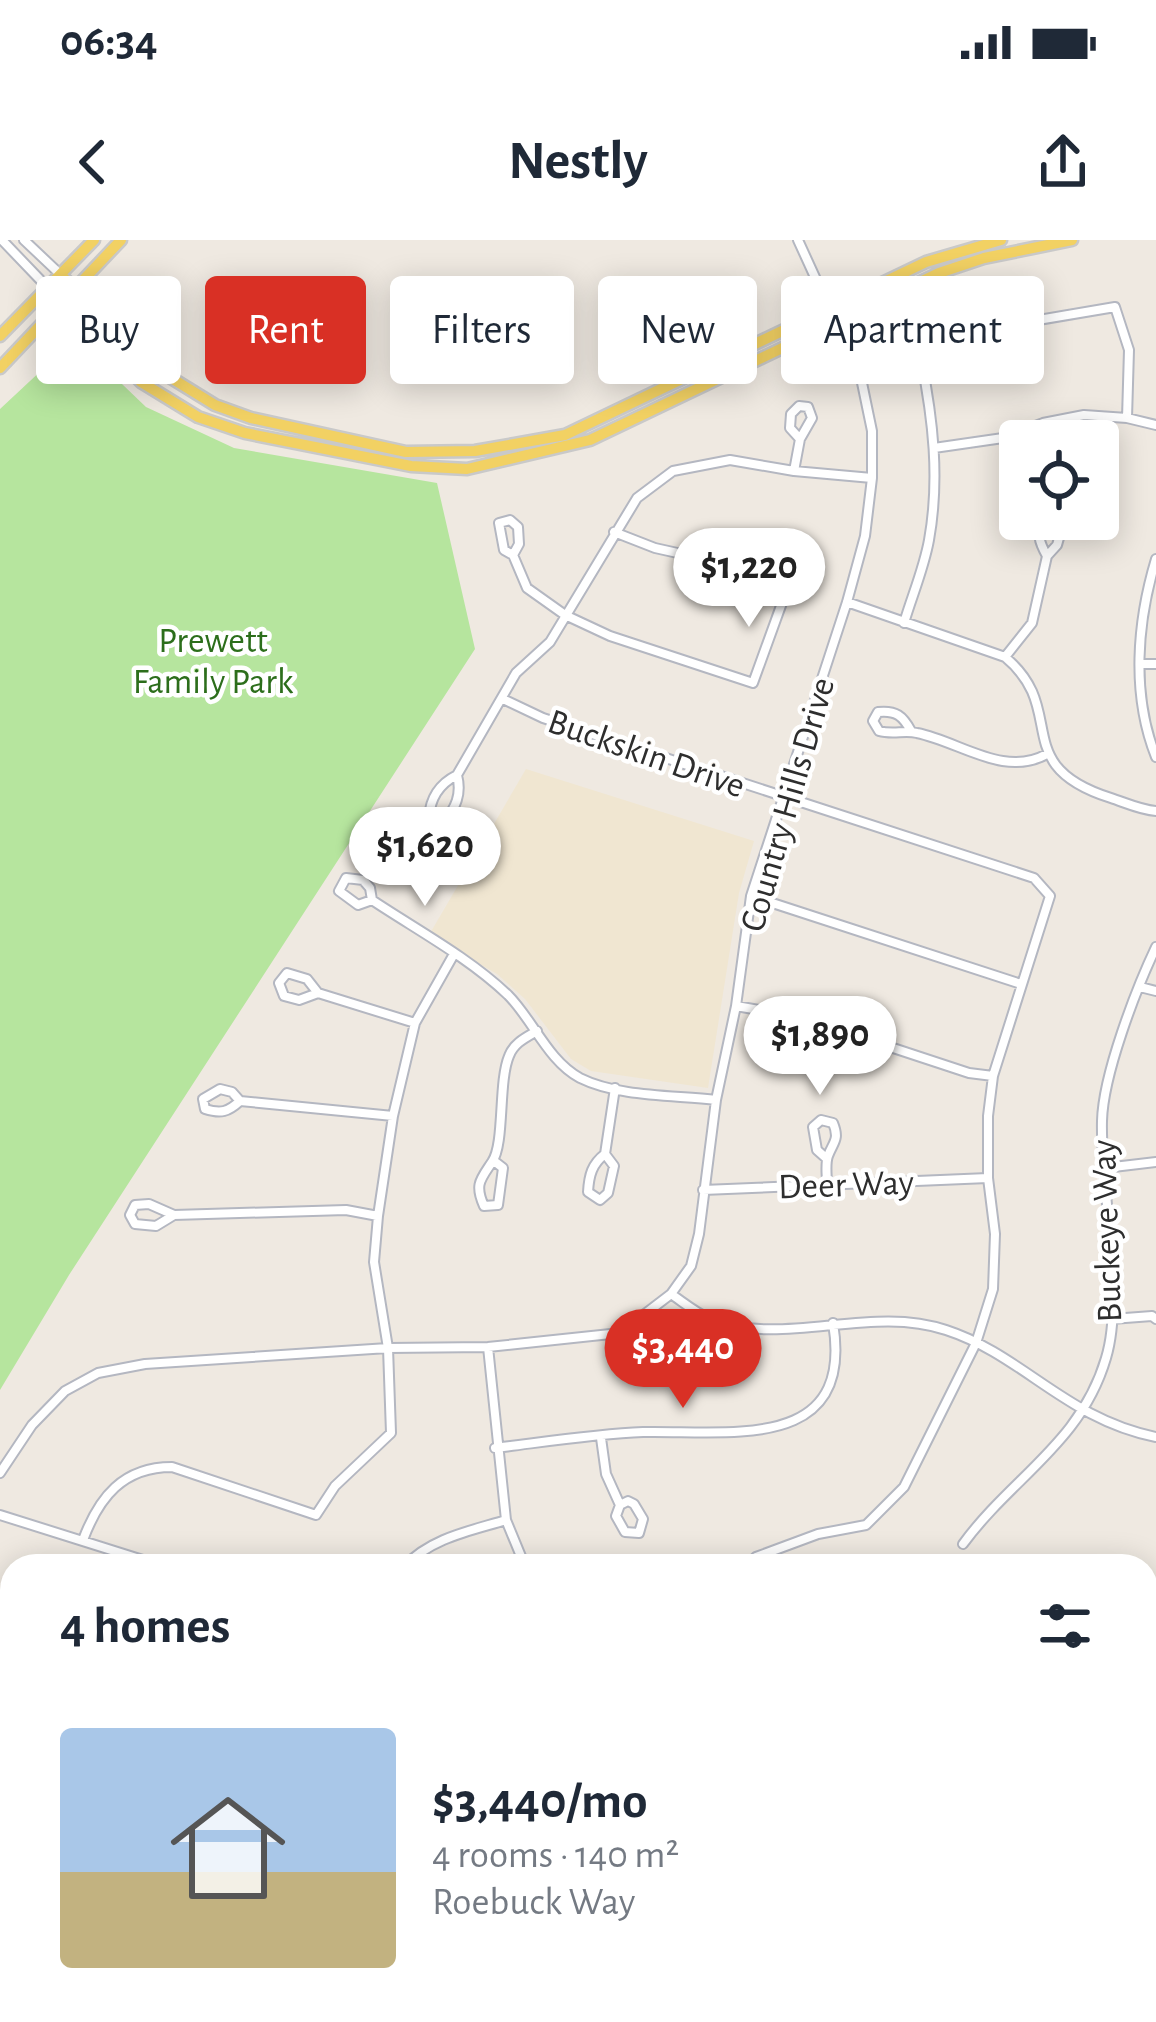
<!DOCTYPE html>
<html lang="en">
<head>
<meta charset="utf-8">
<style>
	:root { --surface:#fff; --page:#f2f2f3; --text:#1f2937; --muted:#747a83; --accent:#d93025 }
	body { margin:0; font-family:"Alegreya Sans",sans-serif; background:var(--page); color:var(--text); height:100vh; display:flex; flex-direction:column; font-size:45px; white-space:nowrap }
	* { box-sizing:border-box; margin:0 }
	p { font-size:39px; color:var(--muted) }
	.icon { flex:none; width:66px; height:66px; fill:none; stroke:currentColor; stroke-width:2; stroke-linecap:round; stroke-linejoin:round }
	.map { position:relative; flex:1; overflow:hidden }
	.sheet { position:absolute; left:0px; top:1314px; width:1158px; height:468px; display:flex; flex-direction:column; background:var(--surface); border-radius:36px 36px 0 0; box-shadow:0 6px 30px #0003 }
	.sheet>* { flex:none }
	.hud { position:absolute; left:36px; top:36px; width:1086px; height:108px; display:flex; gap:24px }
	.buttons { position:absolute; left:999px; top:180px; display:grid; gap:24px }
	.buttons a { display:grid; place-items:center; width:120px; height:120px; border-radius:12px; background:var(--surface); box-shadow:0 6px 30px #0003; font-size:60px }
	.price { position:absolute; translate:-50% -102px; padding:0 27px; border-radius:42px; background:#fff; color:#222; font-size:39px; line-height:78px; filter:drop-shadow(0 3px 6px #0008) }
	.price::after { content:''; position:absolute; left:50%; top:72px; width:36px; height:27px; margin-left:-18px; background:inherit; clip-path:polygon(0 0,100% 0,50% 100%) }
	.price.current { background:var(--accent); color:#fff }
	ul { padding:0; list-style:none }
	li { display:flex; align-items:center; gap:36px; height:300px; padding:0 60px }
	li span { display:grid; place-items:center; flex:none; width:336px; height:240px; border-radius:12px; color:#555 }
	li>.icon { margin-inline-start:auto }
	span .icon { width:144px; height:144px; fill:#fffc; stroke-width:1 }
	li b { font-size:51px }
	h2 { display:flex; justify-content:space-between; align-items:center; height:144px; padding:0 60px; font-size:51px }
	.tag { padding:0 42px; border-radius:12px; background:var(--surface); box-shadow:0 6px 30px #0003; font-size:42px; line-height:108px }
	.tag.current { background:var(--accent); color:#fff }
	.status { display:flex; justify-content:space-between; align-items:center; height:84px; padding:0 60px; background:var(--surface); direction:ltr }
	.status svg { height:33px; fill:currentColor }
	header { display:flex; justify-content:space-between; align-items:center; height:156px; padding:0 60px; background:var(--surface); font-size:54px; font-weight:700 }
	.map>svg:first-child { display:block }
</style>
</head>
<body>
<div class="status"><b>06:34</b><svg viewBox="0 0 49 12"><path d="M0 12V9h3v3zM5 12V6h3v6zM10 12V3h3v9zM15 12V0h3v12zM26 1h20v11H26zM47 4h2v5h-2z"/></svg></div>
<header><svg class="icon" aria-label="back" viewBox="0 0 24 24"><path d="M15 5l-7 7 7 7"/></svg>Nestly<svg class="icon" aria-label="share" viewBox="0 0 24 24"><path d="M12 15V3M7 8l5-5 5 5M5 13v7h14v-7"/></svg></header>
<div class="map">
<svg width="1156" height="1782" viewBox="0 0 1156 1782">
	<rect width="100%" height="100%" fill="#efe9e1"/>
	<path fill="#f0e6d1" d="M526,529L754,601L739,653L708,848L591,831L571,819L525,759L497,734L429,695Z
		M12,1439V1756L0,1752V1476Z"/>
	<path fill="#b6e59e" d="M75,99L146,167L234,208L437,243L475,409L69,1035L0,1150V169Z"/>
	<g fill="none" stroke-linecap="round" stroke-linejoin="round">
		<defs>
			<path id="minor" d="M2,0L48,48
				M24,0L61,35
				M934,208L1003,198L1043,183L1084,175L1127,178L1156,185
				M794,231L800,199L812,178L808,167L799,166L791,174L790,188L800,199
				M513,315L519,304L518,287L510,280L499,283L504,310L513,315L527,348L565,375L610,396L753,443L791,338L736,319L691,316L655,308L614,292
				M1156,319C1137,382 1131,454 1156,517
				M847,362L1005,417C1070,471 1007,525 1111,558C1126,563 1141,570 1156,571
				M904,383C912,356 924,328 929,300C940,239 933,179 921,119L1009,85L1115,67L1129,110L1127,178
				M1005,417L1032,383L1047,316L1057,305L1061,291L1058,280H1045C1036,293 1039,302 1047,316
				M1140,424H1156
				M503,459L543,478L1034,638L1050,656L993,836L988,876V938L995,994L993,1049L976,1103L904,1247L866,1285L818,1294L756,1317L746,1326
				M911,491C903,476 896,470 878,472L873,481L879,491C893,495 904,490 917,493C961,502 1004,538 1047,514
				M457,535C462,554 456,568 443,583L429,578C430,558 439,544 457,535L516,433L550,402L637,258L673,231L730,220L794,231L872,238
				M751,656L1021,744
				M372,660L358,665L339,651L346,638L363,640L370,648L372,660C417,690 468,717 508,755C533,780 548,821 580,838C618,857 674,855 716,860
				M1140,747L1156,751
				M318,753L299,760L284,756L279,743L287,733L307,739L318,753L415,783
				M736,766L799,777L969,833L993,836
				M240,861C228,872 221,874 205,869L203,859L220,849L232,852L240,861L393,876
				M605,914L614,926L608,953L600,960L588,952C589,935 592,924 605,914L615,848
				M826,918L817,910L813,887L821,880L833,883C840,900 833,902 828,916C825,924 827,935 827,944
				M494,921L503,928L498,965L484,966C474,944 481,939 492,922C505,904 498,842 509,816C514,803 525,798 537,791
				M1105,928L1156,922
				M703,950L988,938
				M174,975L156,986L135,984L130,975L135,965L149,964L174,975L346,970L378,976
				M671,1054C683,1062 696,1073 710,1079C784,1108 870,1064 946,1090C1023,1115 1066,1179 1156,1197
				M1112,1079L1152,1076L1156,1079
				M488,1107L506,1280L525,1326
				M601,1198L606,1234L620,1265L616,1276L625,1292L639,1293L643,1279L634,1264L628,1261L620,1265
				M495,1208C544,1202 594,1194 643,1192C727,1190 855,1214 833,1083
				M0,1233L32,1185L65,1151L98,1133L145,1124L388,1108L488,1107L620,1093L671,1054L691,1026L699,994L716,860L736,766L751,656L847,362L865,296L872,238V191L861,138L798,0
				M0,1275L162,1326
				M83,1300C99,1257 123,1227 172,1227L316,1275L335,1246L391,1193L388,1108L374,1022L378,976L393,876L415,783L454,714
				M963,1304C1012,1237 1081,1203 1106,1118C1125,1056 1100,947 1102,881C1103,835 1136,749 1156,707
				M405,1326C431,1298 470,1291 506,1280
				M0,1376L12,1381
				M0,1398L12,1394
				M1146,1654L1156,1650
				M111,1770L113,1782
				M127,1770L137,1782
				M853,1770L857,1782
				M71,1782L83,1770
				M243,1782L245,1770
				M365,1782L367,1770
				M493,1782L499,1770
				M615,1782L621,1770
				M769,1782L781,1770
				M1070,1782L1071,1770"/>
			<path id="major" d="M61,35L155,128L215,165L251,178L406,212L475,211L565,195L926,22L1001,0
				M48,48L141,142L198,177L245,193L411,226L467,229L590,200L939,33L984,18L1072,0
				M0,96L94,0
				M0,128L121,0"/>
		</defs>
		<use href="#minor" stroke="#b4b7c1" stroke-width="12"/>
		<use href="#major" stroke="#c9c9c9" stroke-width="15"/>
		<use href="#minor" stroke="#fff" stroke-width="8"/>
		<use href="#major" stroke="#f2d163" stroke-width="10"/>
	</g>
	<g text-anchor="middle" stroke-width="9" stroke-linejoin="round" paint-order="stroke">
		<g font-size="36" fill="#2c6e1b" stroke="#fff">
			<text x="213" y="412">Prewett<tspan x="213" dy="41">Family Park</tspan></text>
		</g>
		<g font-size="36" fill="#2e2e2e" stroke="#fff">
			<text transform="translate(647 512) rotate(19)" y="13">Buckskin Drive</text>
			<text transform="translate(786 564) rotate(-74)" y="13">Country Hills Drive</text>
			<text transform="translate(846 943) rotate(-2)" y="13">Deer Way</text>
			<text transform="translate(1105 991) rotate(-92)" y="13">Buckeye Way</text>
		</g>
	</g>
</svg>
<div class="buttons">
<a><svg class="icon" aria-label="locate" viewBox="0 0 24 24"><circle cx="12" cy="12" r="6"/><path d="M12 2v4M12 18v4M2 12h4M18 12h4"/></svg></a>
</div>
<b class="price" style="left:749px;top:390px">$1,220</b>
<b class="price" style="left:425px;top:669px">$1,620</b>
<b class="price" style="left:820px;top:858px">$1,890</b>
<b class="price current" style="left:683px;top:1171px">$3,440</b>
<div class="hud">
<a class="tag">Buy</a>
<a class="tag current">Rent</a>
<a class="tag">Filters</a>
<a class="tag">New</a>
<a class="tag">Apartment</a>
</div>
<section class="sheet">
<h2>4 homes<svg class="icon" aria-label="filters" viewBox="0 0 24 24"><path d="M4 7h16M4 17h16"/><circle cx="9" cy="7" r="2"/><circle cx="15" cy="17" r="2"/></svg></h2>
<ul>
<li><span style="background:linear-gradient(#a9c7e8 60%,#c2b280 0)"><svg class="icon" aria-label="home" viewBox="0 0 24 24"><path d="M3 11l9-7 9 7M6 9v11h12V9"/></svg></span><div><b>$3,440/mo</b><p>4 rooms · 140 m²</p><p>Roebuck Way</p></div></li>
</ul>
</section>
</div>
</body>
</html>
